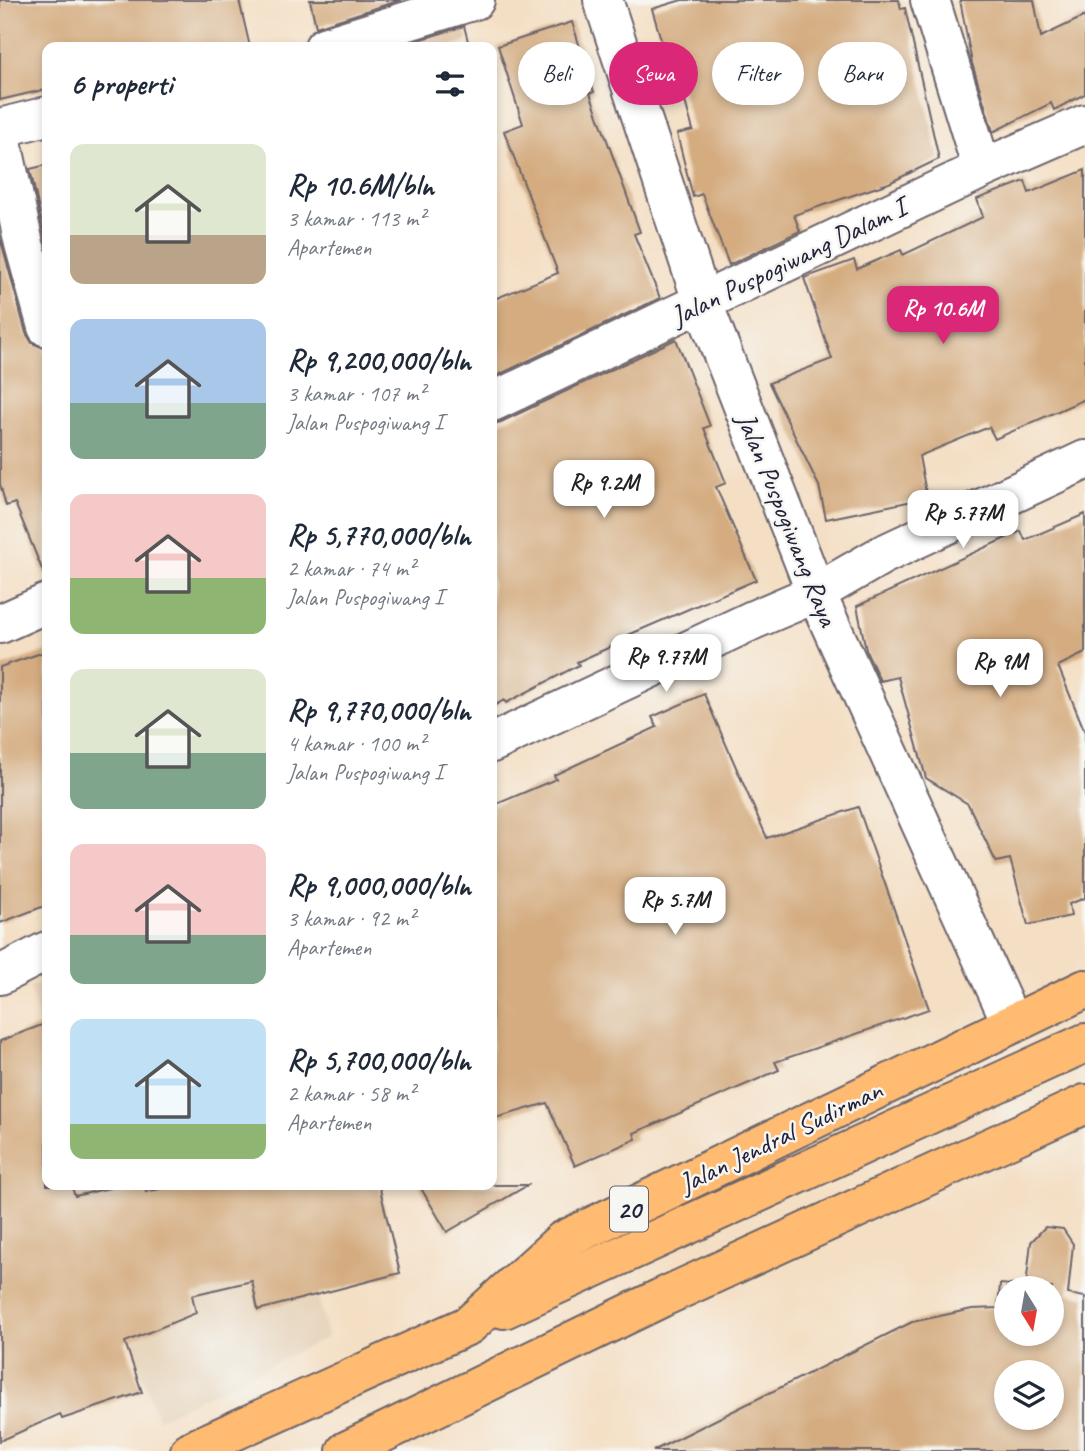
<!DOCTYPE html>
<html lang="id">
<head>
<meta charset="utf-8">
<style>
	:root { --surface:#fff; --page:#f2f2f3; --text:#1f2937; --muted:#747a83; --accent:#db2777 }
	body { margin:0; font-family:Caveat,sans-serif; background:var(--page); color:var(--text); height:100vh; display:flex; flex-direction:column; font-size:26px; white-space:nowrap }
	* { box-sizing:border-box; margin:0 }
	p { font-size:23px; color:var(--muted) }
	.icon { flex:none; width:38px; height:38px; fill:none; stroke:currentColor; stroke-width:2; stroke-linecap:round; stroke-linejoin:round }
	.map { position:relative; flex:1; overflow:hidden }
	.side { position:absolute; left:42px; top:42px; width:455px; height:1148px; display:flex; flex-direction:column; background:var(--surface); border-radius:14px; box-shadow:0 4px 10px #0003 }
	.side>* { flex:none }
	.hud { position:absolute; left:518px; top:42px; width:462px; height:63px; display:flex; gap:14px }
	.needle { width:46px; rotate:169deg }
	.fabs { position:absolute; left:994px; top:1276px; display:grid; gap:14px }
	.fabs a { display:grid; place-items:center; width:70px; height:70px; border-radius:50%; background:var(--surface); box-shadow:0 4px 10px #0003; font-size:35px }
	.price { position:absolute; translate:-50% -60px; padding:0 16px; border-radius:14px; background:#fff; color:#222; font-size:23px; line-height:46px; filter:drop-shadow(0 2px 4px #0008) }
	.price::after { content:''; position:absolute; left:50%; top:42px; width:21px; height:16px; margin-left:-10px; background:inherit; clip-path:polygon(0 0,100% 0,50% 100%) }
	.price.selected { background:var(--accent); color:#fff }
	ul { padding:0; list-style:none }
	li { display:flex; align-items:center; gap:21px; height:175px; padding:0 28px }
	li span { display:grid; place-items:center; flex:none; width:196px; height:140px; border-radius:14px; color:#555 }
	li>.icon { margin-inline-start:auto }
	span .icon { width:84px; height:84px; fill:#fffc; stroke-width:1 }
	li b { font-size:30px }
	h2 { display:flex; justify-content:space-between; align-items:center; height:84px; padding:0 28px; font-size:30px }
	.chip { padding:0 24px; border-radius:32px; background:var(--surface); box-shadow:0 4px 10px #0003; font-size:24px; line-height:63px }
	.chip.selected { background:var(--accent); color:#fff }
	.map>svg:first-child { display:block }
</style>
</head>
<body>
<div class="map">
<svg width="1085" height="1451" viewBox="0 0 1085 1451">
	<rect width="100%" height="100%" fill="#f6f6f2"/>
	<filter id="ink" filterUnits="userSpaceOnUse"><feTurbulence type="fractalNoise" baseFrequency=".0143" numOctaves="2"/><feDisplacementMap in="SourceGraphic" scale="14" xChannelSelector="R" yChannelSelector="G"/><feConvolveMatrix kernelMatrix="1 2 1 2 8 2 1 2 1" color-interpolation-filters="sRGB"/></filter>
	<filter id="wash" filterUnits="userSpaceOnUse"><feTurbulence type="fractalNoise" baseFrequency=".00686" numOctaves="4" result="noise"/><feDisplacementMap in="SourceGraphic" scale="28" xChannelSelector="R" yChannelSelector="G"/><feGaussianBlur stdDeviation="1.57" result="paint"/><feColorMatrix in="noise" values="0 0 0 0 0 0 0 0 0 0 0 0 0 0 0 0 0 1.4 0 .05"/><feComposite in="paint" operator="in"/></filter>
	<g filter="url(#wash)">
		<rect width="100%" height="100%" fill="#f4dfc4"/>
		<path fill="#e5d0b5" d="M47,980V1060L30,987Z
			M77,1185H276L282,1212L297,1209L328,1337L158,1419L88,1224Z"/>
		<g id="blocks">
			<path fill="#d4ac80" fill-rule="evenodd" d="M0,0H239L250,47H47V89L0,100Z
				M310,0H401L316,27Z
				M682,0H899L901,9L905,8L939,159L889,183L794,215L800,231L729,265L702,194L693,197L677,134L693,130L673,58L667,60L652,9Z
				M960,0H1034L1041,37L1085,16V94L1054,110L1051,103L993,132L972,63Z
				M572,22L594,92L590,93L640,232L634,234L660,298L492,378V300L558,273L504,131L523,124L498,46Z
				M464,26L468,41L449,47H397Z
				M47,165V246L30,169Z
				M1085,170V399L995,439L989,427L919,456L927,498L826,519L819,486L769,383L832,359L804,278L854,260L857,269L901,250L903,255L983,217L977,199L1025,181L1029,193Z
				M0,237L26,333L32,343L44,348L47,363L46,579L15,503L6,506L0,484Z
				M676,339L710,426L704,428L726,483L716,487L756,580L626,636L628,639L577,662L579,665L506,703L504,700L492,707V424L501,422Z
				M1085,514V653L1058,666L1085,732V898L1069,904L1071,916L1028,925L1010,859L996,862L968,804L926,778L898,677L880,681L866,650L857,606L1021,531L1025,540Z
				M47,651V905L0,923V667Z
				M704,694L767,838L858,807L929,1009L775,1062L779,1070L634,1133L636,1139L575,1166L547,1103L492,1119V806L556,779L554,775L657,727L652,717Z
				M47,1023V1185H71L75,1196L122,1185H144L146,1192L177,1185H379L400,1273L258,1310L252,1281L192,1295L196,1313L125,1342L142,1392L62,1419L60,1414L0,1441V1041Z
				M419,1185H528L447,1232Z
				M1045,1227L1063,1229L1073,1244L1068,1294L1085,1297V1451H653L912,1322L972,1309L998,1308L1000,1284L1026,1286L1031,1242ZM1006,1288H1052V1334H1006ZM1006,1372H1052V1418H1006Z"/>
		</g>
	</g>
	<g filter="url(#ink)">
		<use href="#blocks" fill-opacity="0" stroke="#6c646b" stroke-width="2"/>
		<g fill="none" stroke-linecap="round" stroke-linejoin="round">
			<defs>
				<path id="minor" d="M603,0L702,301L816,593L1012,1024
					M930,0L982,169
					M324,47L475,0
					M0,128L47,116
					M0,133L24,244L47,327
					M492,402L982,169L1085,124
					M0,624L47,603
					M492,743L753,620L816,593L882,555L1085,460
					M0,975L47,951"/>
				<path id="trunk" d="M504,1309L1085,1043
					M190,1451L469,1325L562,1241L1085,989
					M346,1451L661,1298L1085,1104"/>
			</defs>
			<use href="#minor" stroke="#6c646b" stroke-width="42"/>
			<use href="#trunk" stroke="#6c646b" stroke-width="42"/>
			<use href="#minor" stroke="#fff" stroke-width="38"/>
			<use href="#trunk" stroke="#ffbb71" stroke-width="38"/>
		</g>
	</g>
	<g text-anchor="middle" stroke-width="5" stroke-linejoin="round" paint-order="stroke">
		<rect fill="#f6f6f2" stroke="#626272" stroke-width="2" x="610" y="1186.5" width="38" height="45" rx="5"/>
		<g font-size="26" font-weight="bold" fill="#22223b">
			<text x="629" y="1218">20</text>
		</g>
		<g font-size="28" fill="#22223b" stroke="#f6f6f2">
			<text transform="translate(788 261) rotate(-26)" y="10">Jalan Puspogiwang Dalam I</text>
			<text transform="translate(788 519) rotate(68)" y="10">Jalan Puspogiwang Raya</text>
			<text transform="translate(780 1136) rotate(-26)" y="10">Jalan Jendral Sudirman</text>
		</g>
	</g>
</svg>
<div class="fabs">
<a><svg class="needle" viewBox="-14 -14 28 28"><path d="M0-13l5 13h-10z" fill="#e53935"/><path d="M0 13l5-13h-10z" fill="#747a83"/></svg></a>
<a><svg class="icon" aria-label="layers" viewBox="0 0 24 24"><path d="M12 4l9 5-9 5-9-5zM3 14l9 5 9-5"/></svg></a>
</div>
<b class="price selected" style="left:943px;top:346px">Rp 10.6M</b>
<b class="price" style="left:604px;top:520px">Rp 9.2M</b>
<b class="price" style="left:963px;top:550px">Rp 5.77M</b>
<b class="price" style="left:666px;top:694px">Rp 9.77M</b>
<b class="price" style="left:1000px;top:699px">Rp 9M</b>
<b class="price" style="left:675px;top:937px">Rp 5.7M</b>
<div class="hud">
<a class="chip">Beli</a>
<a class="chip selected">Sewa</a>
<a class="chip">Filter</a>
<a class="chip">Baru</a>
</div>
<section class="side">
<h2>6 properti<svg class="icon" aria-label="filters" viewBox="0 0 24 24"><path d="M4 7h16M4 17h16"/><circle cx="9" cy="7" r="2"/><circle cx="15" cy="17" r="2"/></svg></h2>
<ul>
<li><span style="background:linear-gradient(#dfe7d0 65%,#b9a48a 0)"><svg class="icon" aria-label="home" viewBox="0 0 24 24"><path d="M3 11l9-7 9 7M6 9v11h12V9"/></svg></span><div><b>Rp 10.6M/bln</b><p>3 kamar · 113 m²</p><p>Apartemen</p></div></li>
<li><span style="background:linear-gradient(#a9c7e8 60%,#7fa58c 0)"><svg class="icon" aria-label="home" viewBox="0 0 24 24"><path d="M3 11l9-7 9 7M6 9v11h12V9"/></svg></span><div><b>Rp 9,200,000/bln</b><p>3 kamar · 107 m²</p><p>Jalan Puspogiwang I</p></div></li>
<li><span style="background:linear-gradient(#f6c9c9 60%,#8fb573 0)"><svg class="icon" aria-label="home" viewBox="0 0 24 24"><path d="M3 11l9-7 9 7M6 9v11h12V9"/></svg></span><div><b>Rp 5,770,000/bln</b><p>2 kamar · 74 m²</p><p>Jalan Puspogiwang I</p></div></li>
<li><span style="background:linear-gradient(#dfe7d0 60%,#7fa58c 0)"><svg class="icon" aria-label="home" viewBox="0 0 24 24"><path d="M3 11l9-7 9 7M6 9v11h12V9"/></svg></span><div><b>Rp 9,770,000/bln</b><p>4 kamar · 100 m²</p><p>Jalan Puspogiwang I</p></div></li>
<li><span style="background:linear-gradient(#f6c9c9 65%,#7fa58c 0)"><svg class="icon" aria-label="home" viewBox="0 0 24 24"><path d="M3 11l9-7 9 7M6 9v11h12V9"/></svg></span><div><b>Rp 9,000,000/bln</b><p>3 kamar · 92 m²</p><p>Apartemen</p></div></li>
<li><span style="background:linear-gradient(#bfe0f5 75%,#8fb573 0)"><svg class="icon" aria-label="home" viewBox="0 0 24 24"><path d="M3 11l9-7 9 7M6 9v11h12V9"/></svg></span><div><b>Rp 5,700,000/bln</b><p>2 kamar · 58 m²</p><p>Apartemen</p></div></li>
</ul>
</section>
</div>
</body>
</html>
